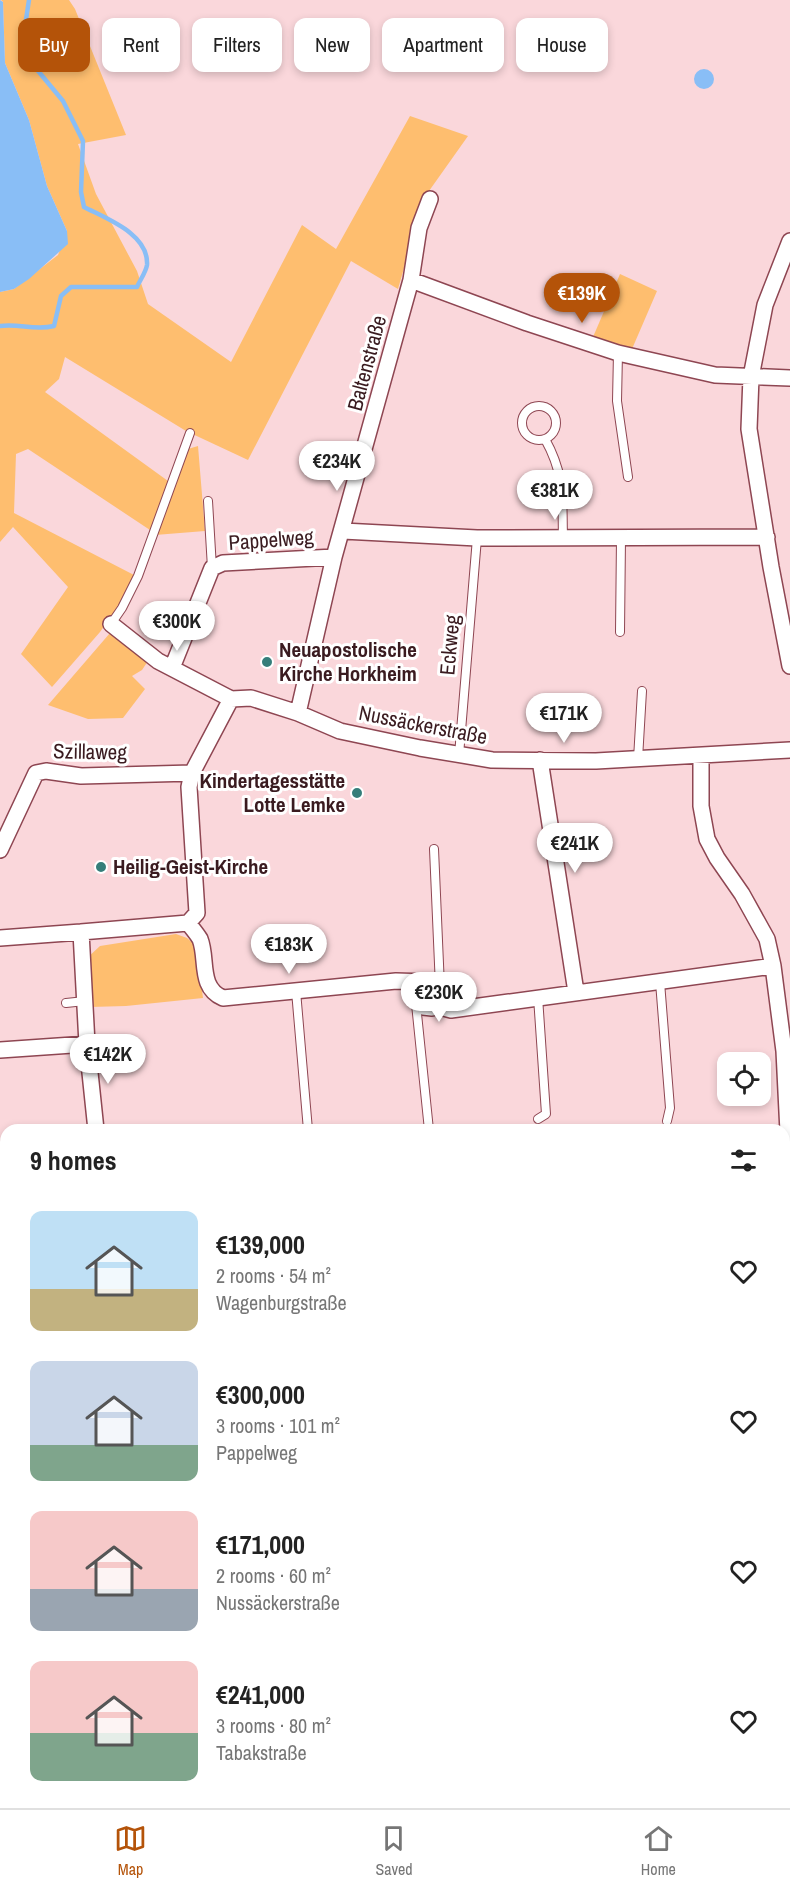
<!DOCTYPE html>
<html lang="en">
<head>
<meta charset="utf-8">
<style>
	:root { --surface:#fff; --page:#f6f6f6; --text:#222; --muted:#767676; --line:#e0e0e0; --accent:#b45309 }
	body { margin:0; font-family:"Archivo Narrow",sans-serif; background:var(--page); color:var(--text); height:100vh; display:flex; flex-direction:column; font-size:22px; white-space:nowrap }
	* { box-sizing:border-box; margin:0 }
	p { font-size:20px; color:var(--muted) }
	.icon { flex:none; width:33px; height:33px; fill:none; stroke:currentColor; stroke-width:2; stroke-linecap:round; stroke-linejoin:round }
	.map { position:relative; flex:1; overflow:hidden }
	.sheet { position:absolute; left:0px; top:1124px; width:790px; height:686px; display:flex; flex-direction:column; background:var(--surface); border-radius:18px 18px 0 0; box-shadow:0 3px 9px #0003 }
	.sheet>* { flex:none }
	.hud { position:absolute; left:18px; top:18px; width:754px; height:54px; display:flex; gap:12px }
	.tools { position:absolute; left:717px; top:1052px; display:grid; gap:12px }
	.tools a { display:grid; place-items:center; width:54px; height:54px; border-radius:12px; background:var(--surface); box-shadow:0 3px 9px #0003; font-size:30px }
	.price { position:absolute; translate:-50% -51px; padding:0 14px; border-radius:21px; background:#fff; color:#222; font-size:20px; line-height:39px; filter:drop-shadow(0 2px 3px #0008) }
	.price::after { content:''; position:absolute; left:50%; top:36px; width:18px; height:14px; margin-left:-9px; background:inherit; clip-path:polygon(0 0,100% 0,50% 100%) }
	.price.selected { background:var(--accent); color:#fff }
	ul { padding:0; list-style:none }
	li { display:flex; align-items:center; gap:18px; height:150px; padding:0 30px }
	li span { display:grid; place-items:center; flex:none; width:168px; height:120px; border-radius:12px; color:#555 }
	li>.icon { margin-inline-start:auto }
	span .icon { width:72px; height:72px; fill:#fffc; stroke-width:1 }
	li b { font-size:26px }
	h2 { display:flex; justify-content:space-between; align-items:center; height:72px; padding:0 30px; font-size:26px }
	.pill { padding:0 21px; border-radius:12px; background:var(--surface); box-shadow:0 3px 9px #0003; font-size:21px; line-height:54px }
	.pill.selected { background:var(--accent); color:#fff }
	.tab-bar { display:flex; justify-content:space-around; align-items:center; height:84px; border-top:2px solid var(--line); background:var(--surface); font-size:16px; color:var(--muted) }
	.tab-bar a { display:grid; justify-items:center; gap:3px }
	.tab-bar .selected { color:var(--accent) }
	.map>svg:first-child { display:block }
</style>
</head>
<body>
<div class="map">
<svg width="790" height="1808" viewBox="0 0 790 1808">
	<rect width="100%" height="100%" fill="#fad7db"/>
	<path fill="#febe6f" d="M1,0H69L75,9L126,135L78,144L96,194L137,271L148,304L231,362L302,225L336,249L410,116L468,136L429,191L414,233L398,289L351,261L248,460L186,431L65,357L59,379L45,392L168,481L150,530L28,449L16,454L14,513L134,575L119,605L100,632L52,687L21,654L68,587L13,527L0,542V292L14,289L58,255L67,231L47,186L29,120L5,63L3,2Z
		M620,274L657,291L632,349L593,337Z
		M198,446L205,531L155,535L188,449Z
		M110,633L148,661L142,670L132,676L145,689L123,718L88,719L48,705Z
		M176,934L187,938L196,946L203,998L126,1006L90,1007L86,959L100,946Z
		M6,1687V1735L0,1736V1688Z
		M785,1702H790V1744L785,1743Z"/>
	<path fill="#89bef6" d="M0,0L3,2L5,63L29,120L47,186L67,231L68,244L29,279L14,289L0,292Z
		M694 79a10 10 0 1 1 20 0a10 10 0 1 1-20 0Z
		M6,1735V1803H784L785,1743L790,1744V1808H0V1736Z"/>
	<g fill="none" stroke-linecap="round" stroke-linejoin="round">
		<path stroke="#89bef6" stroke-width="4.5" d="M0,326C19,323 34,331 54,326L61,296L71,287H137C140,280 146,272 147,265C149,234 107,219 84,207L81,192L83,141L63,101L29,60L25,26L29,0"/>
		<defs>
			<path id="lane" d="M618,353L617,401L628,477
				M522 423a17 17 0 1 1 34 0a17 17 0 1 1-34 0Z
				M545,439C565,475 562,497 563,538
				M208,501L212,568
				M111,624L122,608L138,576L190,433
				M620,632L621,538
				M459,755L477,538
				M638,759L642,691
				M434,849L440,987
				M660,982L670,1108L667,1121
				M296,991L308,1130
				M66,1003L85,1001
				M416,1004L429,1130
				M538,1119L546,1114L538,997
				M0,1640L6,1644"/>
			<path id="street" d="M790,241L765,305L751,377L749,429L771,567L790,666
				M411,280L527,323L618,353L715,375L790,378
				M343,531L477,538L767,537
				M111,624L158,661L231,699L251,698L298,713L340,731L420,748L492,760L596,761L790,750
				M172,668L212,568L223,563L334,557
				M298,713L334,557L411,280L419,228L430,199
				M701,756V806L707,839L717,858L742,894L767,939L773,966L784,1051L790,1173
				M540,760L576,992
				M0,850L36,773L46,771L81,776L192,773
				M188,923C192,928 197,934 200,939C208,959 198,987 223,998L396,981L428,982L436,984L442,994L440,1002L432,1008L423,1007L416,999L417,989L424,983
				M0,938L81,932
				M436,1006L451,1010L773,966
				M0,1050L87,1044
				M96,1130L87,1044L81,932L188,923L197,913L189,787L192,773L231,699
				M0,1165H6
				M0,1284L6,1291
				M784,1375L790,1374
				M0,1486H6
				M784,1501L790,1500
				M0,1573L6,1572
				M784,1652L790,1651"/>
			<path id="secondary" d="M784,1230H790
				M0,1307L6,1304"/>
		</defs>
		<use href="#lane" stroke="#8e4652" stroke-width="10"/>
		<use href="#street" stroke="#8e4652" stroke-width="18"/>
		<use href="#secondary" stroke="#8e4652" stroke-width="24"/>
		<use href="#lane" stroke="#fff" stroke-width="8"/>
		<use href="#street" stroke="#fff" stroke-width="15"/>
		<use href="#secondary" stroke="#fff" stroke-width="21"/>
	</g>
	<g fill="#357e7a" stroke="#fff" stroke-width="2">
		<circle cx="267" cy="662" r="6"/>
		<circle cx="357" cy="793" r="6"/>
		<circle cx="101" cy="867" r="6"/>
	</g>
	<g text-anchor="middle" stroke-width="6" stroke-linejoin="round" paint-order="stroke">
		<g font-size="21" fill="#3a1b20" stroke="#fff">
			<text transform="translate(367 363) rotate(-75)" y="7">Baltenstraße</text>
			<text transform="translate(271 540) rotate(-4)" y="7">Pappelweg</text>
			<text transform="translate(450 645) rotate(-85)" y="7">Eckweg</text>
			<text transform="translate(423 725) rotate(11)" y="7">Nussäckerstraße</text>
			<text transform="translate(90 752) rotate(1)" y="7">Szillaweg</text>
		</g>
		<g font-size="21" font-weight="bold" fill="#3a1b20" stroke="#fff" text-anchor="start">
			<text x="279" y="657">Neuapostolische<tspan x="279" dy="24">Kirche Horkheim</tspan></text>
			<text x="345" y="788" text-anchor="end">Kindertagesstätte<tspan x="345" dy="24">Lotte Lemke</tspan></text>
			<text x="113" y="874">Heilig-Geist-Kirche</text>
		</g>
	</g>
</svg>
<div class="tools">
<a><svg class="icon" aria-label="locate" viewBox="0 0 24 24"><circle cx="12" cy="12" r="6"/><path d="M12 2v4M12 18v4M2 12h4M18 12h4"/></svg></a>
</div>
<b class="price selected" style="left:582px;top:324px">€139K</b>
<b class="price" style="left:337px;top:492px">€234K</b>
<b class="price" style="left:555px;top:521px">€381K</b>
<b class="price" style="left:177px;top:652px">€300K</b>
<b class="price" style="left:564px;top:744px">€171K</b>
<b class="price" style="left:575px;top:874px">€241K</b>
<b class="price" style="left:289px;top:975px">€183K</b>
<b class="price" style="left:439px;top:1023px">€230K</b>
<b class="price" style="left:108px;top:1085px">€142K</b>
<div class="hud">
<a class="pill selected">Buy</a>
<a class="pill">Rent</a>
<a class="pill">Filters</a>
<a class="pill">New</a>
<a class="pill">Apartment</a>
<a class="pill">House</a>
</div>
<section class="sheet">
<h2>9 homes<svg class="icon" aria-label="filters" viewBox="0 0 24 24"><path d="M4 7h16M4 17h16"/><circle cx="9" cy="7" r="2"/><circle cx="15" cy="17" r="2"/></svg></h2>
<ul>
<li><span style="background:linear-gradient(#bfe0f5 65%,#c2b280 0)"><svg class="icon" aria-label="home" viewBox="0 0 24 24"><path d="M3 11l9-7 9 7M6 9v11h12V9"/></svg></span><div><b>€139,000</b><p>2 rooms · 54 m²</p><p>Wagenburgstraße</p></div><svg class="icon" aria-label="heart" viewBox="0 0 24 24"><path d="M12 20l-8-8c-3-5 5-10 8-4 3-6 11-1 8 4z"/></svg></li>
<li><span style="background:linear-gradient(#c9d6e8 70%,#7fa58c 0)"><svg class="icon" aria-label="home" viewBox="0 0 24 24"><path d="M3 11l9-7 9 7M6 9v11h12V9"/></svg></span><div><b>€300,000</b><p>3 rooms · 101 m²</p><p>Pappelweg</p></div><svg class="icon" aria-label="heart" viewBox="0 0 24 24"><path d="M12 20l-8-8c-3-5 5-10 8-4 3-6 11-1 8 4z"/></svg></li>
<li><span style="background:linear-gradient(#f6c9c9 65%,#9aa5b1 0)"><svg class="icon" aria-label="home" viewBox="0 0 24 24"><path d="M3 11l9-7 9 7M6 9v11h12V9"/></svg></span><div><b>€171,000</b><p>2 rooms · 60 m²</p><p>Nussäckerstraße</p></div><svg class="icon" aria-label="heart" viewBox="0 0 24 24"><path d="M12 20l-8-8c-3-5 5-10 8-4 3-6 11-1 8 4z"/></svg></li>
<li><span style="background:linear-gradient(#f6c9c9 60%,#7fa58c 0)"><svg class="icon" aria-label="home" viewBox="0 0 24 24"><path d="M3 11l9-7 9 7M6 9v11h12V9"/></svg></span><div><b>€241,000</b><p>3 rooms · 80 m²</p><p>Tabakstraße</p></div><svg class="icon" aria-label="heart" viewBox="0 0 24 24"><path d="M12 20l-8-8c-3-5 5-10 8-4 3-6 11-1 8 4z"/></svg></li>
</ul>
</section>
</div>
<nav class="tab-bar">
<a class="selected"><svg class="icon" aria-label="map" viewBox="0 0 24 24"><path d="M3 6l6-2 6 2 6-2v14l-6 2-6-2-6 2zM9 4v14M15 6v14"/></svg>Map</a>
<a><svg class="icon" aria-label="saved" viewBox="0 0 24 24"><path d="M7 4h10v16l-5-4-5 4z"/></svg>Saved</a>
<a><svg class="icon" aria-label="home" viewBox="0 0 24 24"><path d="M3 11l9-7 9 7M6 9v11h12V9"/></svg>Home</a>
</nav>
</body>
</html>
